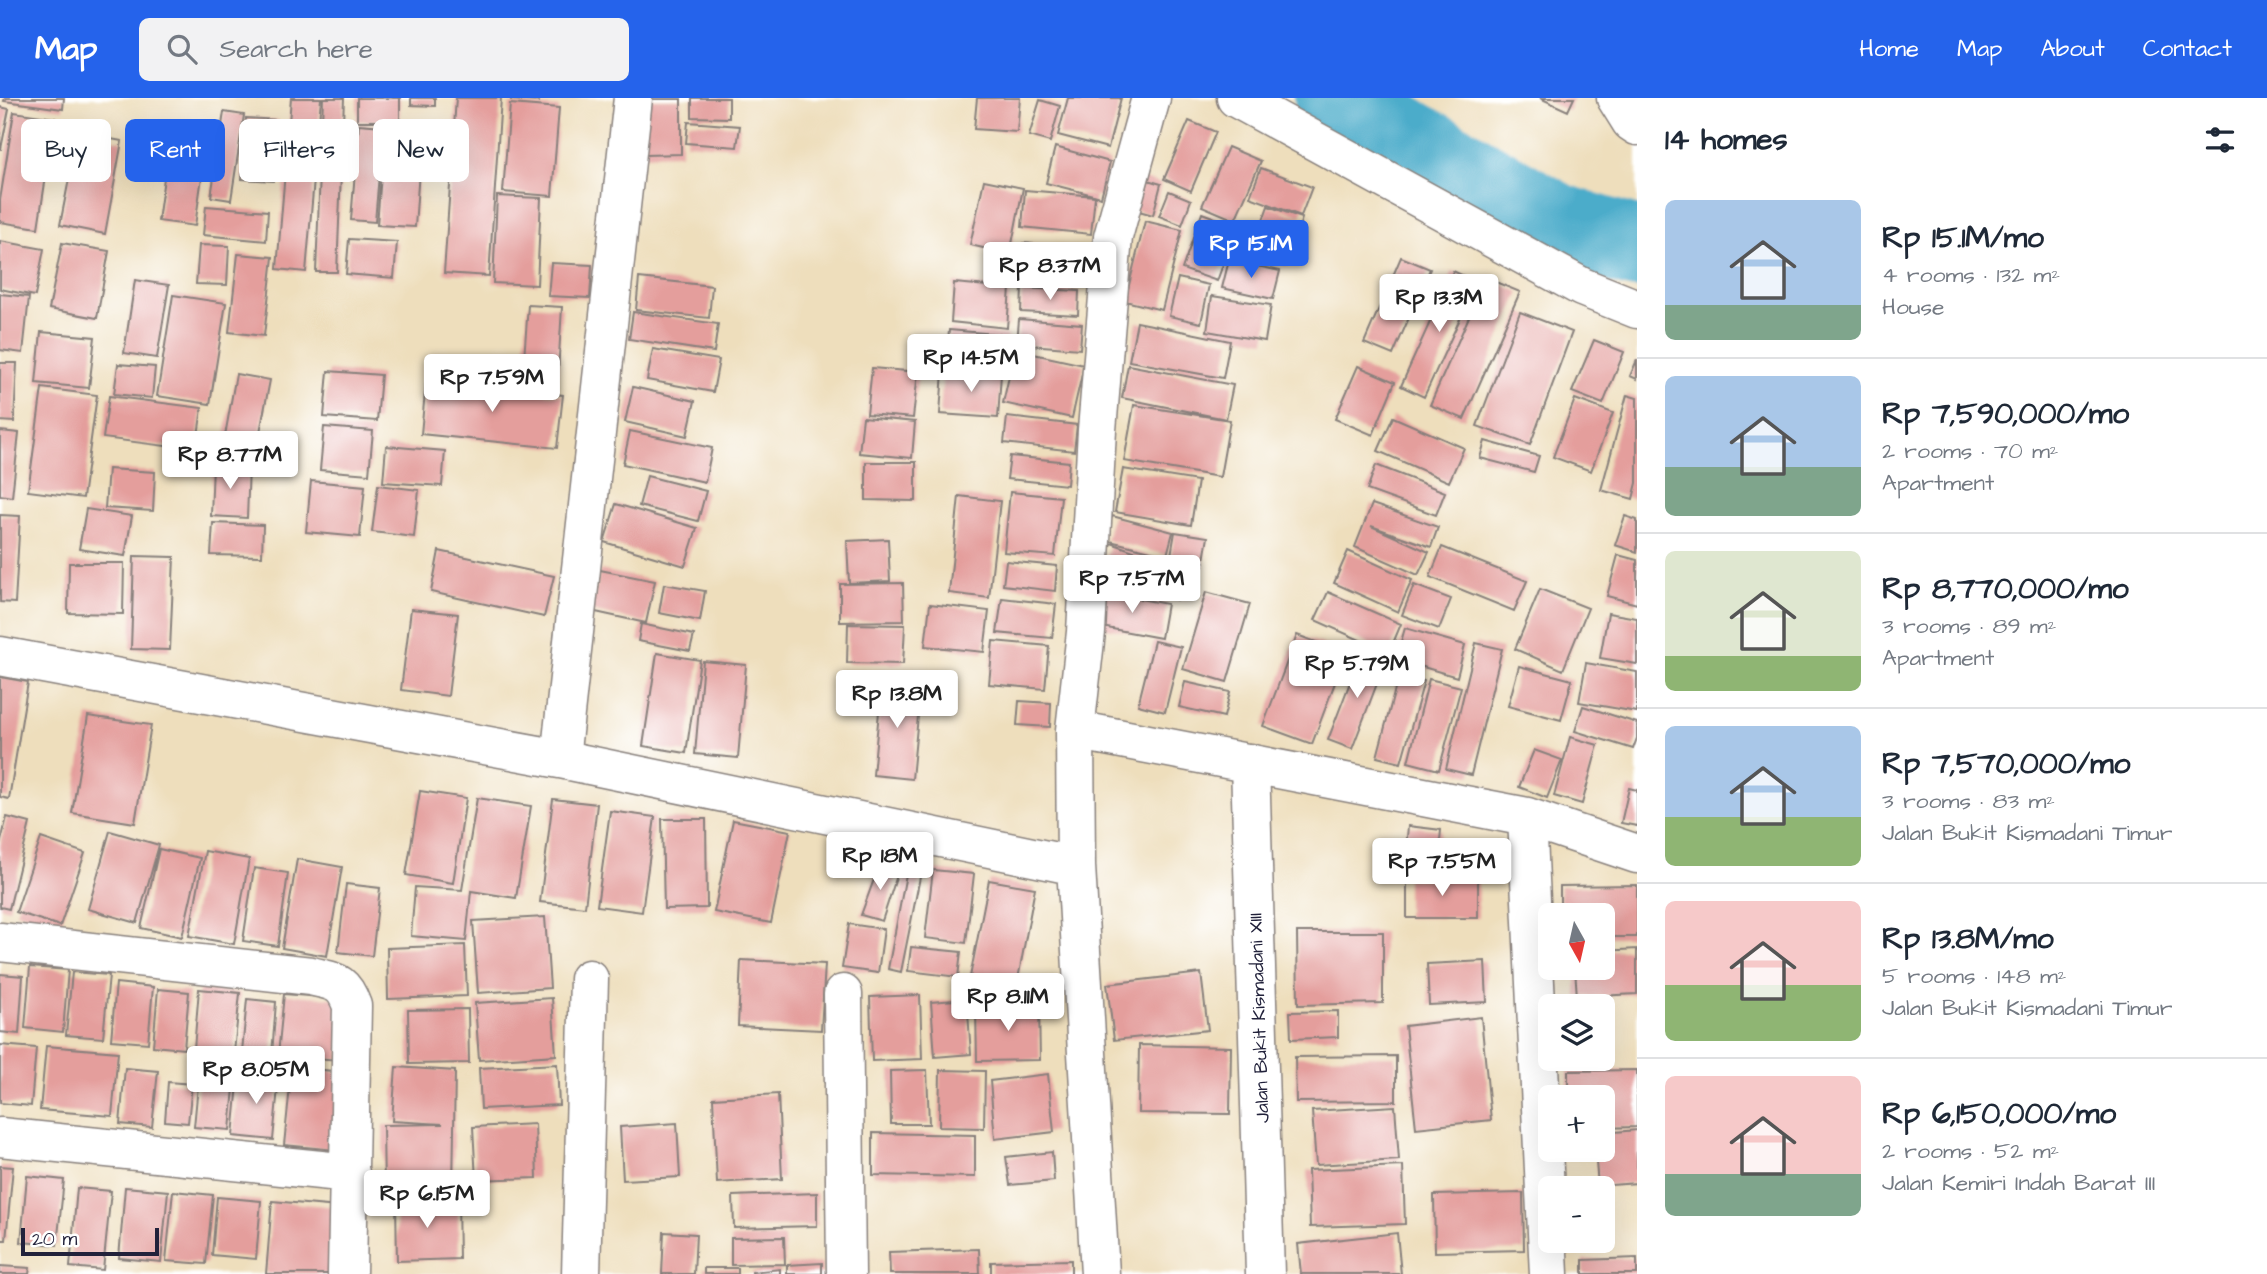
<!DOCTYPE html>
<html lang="en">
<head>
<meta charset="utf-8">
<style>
	:root { --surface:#fff; --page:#f2f2f3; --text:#1f2937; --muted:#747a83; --line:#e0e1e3; --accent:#2563eb }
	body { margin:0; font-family:"Architects Daughter",sans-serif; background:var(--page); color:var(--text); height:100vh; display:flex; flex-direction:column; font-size:26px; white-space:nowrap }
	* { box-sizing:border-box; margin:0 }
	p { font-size:23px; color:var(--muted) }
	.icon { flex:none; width:38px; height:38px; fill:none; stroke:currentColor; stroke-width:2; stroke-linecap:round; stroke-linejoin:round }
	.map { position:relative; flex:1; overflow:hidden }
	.drawer { display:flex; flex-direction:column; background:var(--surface); width:630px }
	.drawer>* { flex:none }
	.top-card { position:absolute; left:21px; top:21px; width:665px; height:63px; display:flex; gap:14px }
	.needle { width:46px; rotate:172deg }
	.fabs { position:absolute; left:1538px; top:805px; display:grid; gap:14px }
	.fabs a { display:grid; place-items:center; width:77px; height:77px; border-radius:10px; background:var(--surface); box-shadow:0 7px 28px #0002; font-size:35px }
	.scale { position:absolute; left:21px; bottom:18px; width:138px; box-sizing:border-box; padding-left:7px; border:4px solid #22223b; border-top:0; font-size:19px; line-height:24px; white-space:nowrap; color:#22223b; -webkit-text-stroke:5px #fff; paint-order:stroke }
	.price { position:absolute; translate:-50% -60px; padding:0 16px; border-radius:7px; background:#fff; color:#222; font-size:23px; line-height:46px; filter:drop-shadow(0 2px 4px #0008) }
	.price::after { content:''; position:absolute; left:50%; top:42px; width:21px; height:16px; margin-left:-10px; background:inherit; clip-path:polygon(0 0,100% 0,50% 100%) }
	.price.active { background:var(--accent); color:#fff }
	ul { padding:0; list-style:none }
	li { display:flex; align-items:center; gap:21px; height:175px; padding:0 28px }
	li+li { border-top:2px solid var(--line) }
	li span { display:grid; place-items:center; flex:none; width:196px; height:140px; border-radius:10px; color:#555 }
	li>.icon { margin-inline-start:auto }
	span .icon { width:84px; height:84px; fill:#fffc; stroke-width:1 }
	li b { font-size:30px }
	h2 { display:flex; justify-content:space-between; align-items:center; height:84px; padding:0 28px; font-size:30px }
	.tag { padding:0 24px; border-radius:10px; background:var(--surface); box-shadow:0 7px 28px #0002; font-size:24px; line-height:63px }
	.tag.active { background:var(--accent); color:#fff }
	header { display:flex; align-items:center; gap:42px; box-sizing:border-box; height:98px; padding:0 35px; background:var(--accent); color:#fff }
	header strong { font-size:33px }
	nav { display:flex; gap:38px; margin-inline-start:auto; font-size:24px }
	.search { width:490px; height:63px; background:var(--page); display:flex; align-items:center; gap:18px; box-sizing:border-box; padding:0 24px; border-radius:10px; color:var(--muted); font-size:26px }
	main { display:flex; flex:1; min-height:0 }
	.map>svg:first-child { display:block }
</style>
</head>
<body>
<header>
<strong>Map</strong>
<div class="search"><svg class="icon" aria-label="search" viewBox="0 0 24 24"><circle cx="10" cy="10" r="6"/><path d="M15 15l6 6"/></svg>Search here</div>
<nav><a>Home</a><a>Map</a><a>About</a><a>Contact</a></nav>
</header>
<main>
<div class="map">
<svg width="1637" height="1176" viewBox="0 0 1637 1176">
	<rect width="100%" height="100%" fill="#fff"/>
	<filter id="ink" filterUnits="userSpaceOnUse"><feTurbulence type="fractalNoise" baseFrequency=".0143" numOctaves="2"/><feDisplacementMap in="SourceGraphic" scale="14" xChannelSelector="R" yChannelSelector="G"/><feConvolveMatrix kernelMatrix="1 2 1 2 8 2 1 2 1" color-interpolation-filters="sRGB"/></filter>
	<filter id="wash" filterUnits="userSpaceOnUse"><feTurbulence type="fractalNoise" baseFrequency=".00686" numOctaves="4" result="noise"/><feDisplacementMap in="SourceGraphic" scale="28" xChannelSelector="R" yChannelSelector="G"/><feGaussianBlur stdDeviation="1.57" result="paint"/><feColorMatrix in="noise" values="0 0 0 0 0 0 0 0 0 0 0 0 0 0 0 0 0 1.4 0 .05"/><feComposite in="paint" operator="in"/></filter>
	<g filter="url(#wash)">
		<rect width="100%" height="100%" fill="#eedebc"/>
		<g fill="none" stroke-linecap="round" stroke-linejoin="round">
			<path stroke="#4bacca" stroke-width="82" d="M1335,0L1557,126L1637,150"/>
		</g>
		<g id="blocks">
			<path fill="#e49e9c" d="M5,0H64L63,11L4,3Z
				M291,0H321L306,174L277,171Z
				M323,0H344L337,174H316Z
				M357,0H400V23H357Z
				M411,0H435V8L411,7Z
				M456,0H501L489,178L444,175Z
				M511,0H539V4L511,2Z
				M692,0H729V20L692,19Z
				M977,0H1020L1017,34L974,31Z
				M1068,0H1121L1108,50L1058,37Z
				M1540,0H1574L1568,13Z
				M645,1H681V56L645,57Z
				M1040,2L1060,8L1050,44L1029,38Z
				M510,6L559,10L552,98L503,94Z
				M0,9L9,11L1,51H0Z
				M14,14L55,20L38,130L0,124V102Z
				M224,14L244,17L231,102L211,99Z
				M246,20L278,22L273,83L242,81Z
				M1189,23L1216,34L1191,93L1164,81Z
				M688,24L740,28L737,49L686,45Z
				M359,26L383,28L375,124L351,122Z
				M385,27L422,30L415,129L377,127Z
				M171,30L208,36L195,128L158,123Z
				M78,35L122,43L105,136L60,127Z
				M1055,49L1110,64L1101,99L1046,85Z
				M1228,49L1261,63L1235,122L1202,108Z
				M1261,70L1312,89L1301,118L1250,99Z
				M1141,80L1161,86L1153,117L1132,111Z
				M984,82L1023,90L1010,156L970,147Z
				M1025,92L1095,98L1091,136L1022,129Z
				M1169,93L1191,102L1182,127L1159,118Z
				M497,98L541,100L537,187L493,185Z
				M206,108L268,113L266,143L203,137Z
				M1268,108L1302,120L1287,168L1251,156Z
				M1202,115L1237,128L1217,183L1182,171Z
				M1145,123L1182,132L1162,212L1125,203Z
				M349,141L397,144L394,180L346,176Z
				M0,143L44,151L35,198L0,191Z
				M62,145L109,153L97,220L49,211Z
				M1023,145L1086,150L1084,180L1021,175Z
				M199,147L229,148L227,187L196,186Z
				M238,156L273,159L264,238L229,234Z
				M1401,159L1430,171L1393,257L1364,245Z
				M1229,162L1280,173L1273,201L1222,190Z
				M551,165L592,167L590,200L548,198Z
				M1453,173L1477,184L1424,299L1401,288Z
				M639,180L712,188L709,220L636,212Z
				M1178,180L1209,187L1201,225L1169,218Z
				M1486,180L1520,194L1464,321L1430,307Z
				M135,182L169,187L157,260L124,255Z
				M954,185L1010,190L1007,230L951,224Z
				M1022,190L1079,193L1078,217L1021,214Z
				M0,196L29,199L23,255L0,252Z
				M173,197L226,205L210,306L157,298Z
				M1212,198L1271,207L1265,243L1207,233Z
				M528,207L562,209L557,291L522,288Z
				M633,214L718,226L714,254L629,241Z
				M1520,214L1572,234L1530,347L1477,328Z
				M1019,221L1082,226L1080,251L1017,246Z
				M1137,224L1230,243L1223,280L1129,263Z
				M949,232L1007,237L1004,274L946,269Z
				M41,234L95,239L89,290L36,285Z
				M1594,242L1624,254L1603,306L1572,294Z
				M653,251L719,262L713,294L647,282Z
				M1015,252L1084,267L1072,320L1003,305Z
				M1637,262V281L1630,278Z
				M0,265H17L14,324L0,323Z
				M118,266L155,269L152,300L114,296Z
				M1128,267L1233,287L1226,321L1122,300Z
				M1358,268L1395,284L1373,337L1335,321Z
				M872,270L918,274L913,320L867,316Z
				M328,273L381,277L377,323L324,319Z
				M943,273L1001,276L998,320L940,316Z
				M236,276L270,282L256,355L223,349Z
				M426,283L563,297L557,350L421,336Z
				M633,289L695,303L687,338L625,324Z
				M42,290L97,297L83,400L28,393Z
				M1627,297L1637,300V385L1633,401L1601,392Z
				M109,298L202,310L196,352L103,340Z
				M1575,301L1613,315L1591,373L1553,359Z
				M1134,307L1230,322L1220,379L1124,363Z
				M863,319L915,324L912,360L859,355Z
				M1007,319L1077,327L1074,353L1004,345Z
				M1393,319L1464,350L1449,384L1378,353Z
				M324,329L373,333L369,376L320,372Z
				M0,333L19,335L12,399L0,397Z
				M630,333L712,350L705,384L623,366Z
				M1485,343L1539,358L1534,374L1480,360Z
				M386,348L445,353L442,388L383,384Z
				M1010,358L1069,364L1067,387L1007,381Z
				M866,364H916V403L866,402Z
				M213,367L249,368L247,420L211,418Z
				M1376,367L1445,394L1436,417L1367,392Z
				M108,371L155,374L153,413L105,410Z
				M1123,371L1198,383L1191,427L1115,414Z
				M647,378L706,393L698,423L639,408Z
				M311,383L365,388L360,439L306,434Z
				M378,387L419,392L414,439L372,434Z
				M1010,394L1061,399L1055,458L1004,454Z
				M959,398L1000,403L989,500L949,495Z
				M616,406L697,430L685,468L604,444Z
				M1372,406L1438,429L1431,449L1371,428L1429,454L1418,477L1355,449Z
				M86,411L132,418L125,458L79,451Z
				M0,417L20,418L15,505L0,504Z
				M1112,418L1173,434L1167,457L1106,442Z
				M1625,418L1637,422V454L1615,447Z
				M213,425L263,427L262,458L211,457Z
				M1175,434L1208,439L1203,468L1170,463Z
				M888,441L890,483L849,485L847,443Z
				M1111,445L1188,472L1177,502L1100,474Z
				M1442,449L1527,483L1514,513L1430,479Z
				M439,453L554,478L544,519L431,494Z
				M1348,453L1412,482L1398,514L1334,485Z
				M1618,457L1637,462V506L1607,498Z
				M134,458L174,459L170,552L131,551Z
				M1006,463L1057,468L1055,493L1003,487Z
				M69,465H124L123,516L68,515Z
				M600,472L655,483L646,525L591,513Z
				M903,485L904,523L840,524V486Z
				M664,486L705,493L700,523L659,515Z
				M1414,487L1451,501L1439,531L1402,517Z
				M1540,491L1588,510L1563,572L1515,551Z
				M1103,494L1167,506L1161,540L1096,528Z
				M1206,494L1250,506L1227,584L1183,571Z
				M1328,494L1401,526L1389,555L1315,522Z
				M1002,500L1056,506L1052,540L997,535Z
				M930,506L989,513L984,554L925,548Z
				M411,511L458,516L448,598L401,592Z
				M1608,515L1637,520V566L1600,560Z
				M641,526L694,537L690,553L638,543Z
				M848,526L905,527L903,566L847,565Z
				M1405,530L1465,547L1457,579L1396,561Z
				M1297,537L1346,555L1312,646L1263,628Z
				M993,543L1049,548L1045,591L989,586Z
				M1154,543L1181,549L1165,614L1138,607Z
				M1476,545L1502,551L1471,677L1446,671Z
				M1362,553L1386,562L1352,651L1328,642Z
				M657,555L700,562L686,655L643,648Z
				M703,563L746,567L738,660L695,656Z
				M1586,565L1637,574V614L1579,604Z
				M1519,568L1572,582L1561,622L1508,608Z
				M1399,576L1424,583L1401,665L1377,659Z
				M0,579L28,584L9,701L0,699Z
				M1429,581L1461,589L1439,672L1408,664Z
				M882,582L921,586L912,681L873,677Z
				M1185,584L1230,594L1224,619L1179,609Z
				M1019,603L1051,605L1050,629L1017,627Z
				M1583,608L1637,625V640L1633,651L1575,633Z
				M88,618L151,627L135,725L72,715Z
				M1570,639L1598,647L1582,706L1554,698Z
				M1534,652L1562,662L1547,700L1519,689Z
				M1629,690L1637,692V728L1621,725Z
				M420,693L466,700L453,785L406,777Z
				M477,700L531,708L516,800L471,793L466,843L411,838L415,789L462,792Z
				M553,701L597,706L585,809L540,804Z
				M610,713L655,719L642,814L597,808Z
				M7,719L30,725L9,811L0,809V747Z
				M662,721H706L707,810L664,811Z
				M733,722L790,733L771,825L714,814Z
				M1408,728L1441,732L1437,776L1404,774Z
				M110,733L159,747L137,825L88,811Z
				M41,740L85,755L60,828L16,814Z
				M159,751L200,760L182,839L141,830Z
				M205,753L249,761L234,846L189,838Z
				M297,761L342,769L327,858L282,850Z
				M880,765L899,771L882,823L861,817Z
				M254,770L288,775L278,848L243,843Z
				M907,771L921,774L901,874L888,871Z
				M933,772L974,776L966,845L925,840Z
				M1407,781H1478V820H1407Z
				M989,782L1035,790L1016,892L969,884Z
				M346,786L380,790L372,858L338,854Z
				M1637,787V839H1603V817H1560V788Z
				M545,819L550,890L478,895L473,823Z
				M849,826L884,831L878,875L842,870Z
				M1297,834H1383V905L1298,907Z
				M465,847L467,898L388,901L387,850Z
				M911,849L961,854L958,879L908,873Z
				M1637,851V896L1577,899L1575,870H1603V853Z
				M741,862L825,866L821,932L738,928Z
				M1485,863L1487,904L1429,907L1427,866Z
				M30,869L68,872L63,934L25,930Z
				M72,874L109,877L103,940L66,937Z
				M1201,875L1208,932L1114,942L1107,886Z
				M0,876L23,878L19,936L0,934Z
				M116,885L153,889L148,945L111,942Z
				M158,891L189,894L184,951L153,948Z
				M199,891L240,895L234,954L194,951Z
				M284,896L345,901L339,962L278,957Z
				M920,897L922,961L872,963L870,899Z
				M552,900L556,957L479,962L475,905Z
				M247,901L276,904L272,957L242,954Z
				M967,901L971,956L935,959L931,904Z
				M1039,907L1040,962L977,963L976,909Z
				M468,911L469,965L409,966L408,912Z
				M1338,913V939L1291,941L1290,914Z
				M1481,919L1491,1022L1416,1030L1405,928Z
				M0,947L36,950L31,1008L0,1005Z
				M1139,947L1231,949L1230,1016L1138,1015Z
				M46,948L118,954L112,1018L40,1012Z
				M1396,958V1003L1296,1004L1295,959Z
				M557,966L559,1007L481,1011L479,970Z
				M292,969L343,974L336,1052L284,1047Z
				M396,969L455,973L453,1090L384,1091L383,1027L443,1026L392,1023Z
				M125,970L158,973L152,1029L120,1026Z
				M927,972L929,1026H891L890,973Z
				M940,972L985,973L984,1030L939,1029Z
				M1637,972V1029L1603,1030V999H1568V973Z
				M239,975L279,979L273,1042L233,1038Z
				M1048,976L1054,1034L995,1041L990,983Z
				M199,977L235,980L230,1032L194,1029Z
				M168,984L192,986L188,1025L165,1023Z
				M778,996L782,1081L717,1085L713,1000Z
				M1395,1008L1399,1062L1316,1067L1312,1013Z
				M677,1025L680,1079L623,1082L620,1029Z
				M535,1026L537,1080L476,1082L473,1029Z
				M1637,1032V1085L1598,1088L1595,1052H1603V1035Z
				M873,1035L975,1037V1079L873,1077Z
				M1052,1054L1054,1083L1010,1087L1006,1059Z
				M0,1068L13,1069L6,1142H0Z
				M1403,1068L1405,1126L1310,1129L1308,1072Z
				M27,1078L64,1082L57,1147L21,1144Z
				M125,1089L168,1093L161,1164L119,1160Z
				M77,1090L111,1093L103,1172L70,1169Z
				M173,1093L213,1097L206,1166L166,1163Z
				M817,1095V1128L734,1130L733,1098Z
				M1523,1095L1524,1152L1435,1154L1434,1097Z
				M217,1099L261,1103L256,1161L212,1157Z
				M458,1102L459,1161L397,1163L396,1103Z
				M272,1103L338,1109L332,1176H266Z
				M664,1134L696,1136L694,1176H662Z
				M1397,1135L1401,1176H1301L1298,1146Z
				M784,1139L785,1166L731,1167V1140Z
				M979,1151L980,1176H890L889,1154Z
				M1637,1160V1176H1583V1162Z
				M1071,1162V1176H991V1164Z
				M822,1165V1176H787V1167Z
				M0,1168L30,1170L29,1176H0Z
				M704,1170H738V1176H704Z
				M780,1171V1176H752V1174Z"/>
		</g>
	</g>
	<g filter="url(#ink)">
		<use href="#blocks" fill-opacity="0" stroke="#88807c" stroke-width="2"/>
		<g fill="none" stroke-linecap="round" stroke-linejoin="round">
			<defs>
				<path id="street" d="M1236,0L1582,189L1637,211
					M1616,0L1631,24L1637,28
					M0,558L560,661L1076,768
					M1075,632L1527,719L1637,756
					M560,661L633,0
					M1250,665L1265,1176
					M1527,719L1549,1176
					M0,844L311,878C334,884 343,882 352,908L347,1176
					M843,896L846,1176
					M0,1039L350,1075
					M581,1176L589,881
					M1100,1176L1076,768L1075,632L1086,534L1097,332L1113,139L1151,0"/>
			</defs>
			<use href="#street" stroke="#88807c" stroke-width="41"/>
			<use href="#street" stroke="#fff" stroke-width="38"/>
		</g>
	</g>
	<g text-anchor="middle" stroke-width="6" stroke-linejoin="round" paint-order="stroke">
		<g font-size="19" fill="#22223b" stroke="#fff">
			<text transform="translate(1258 920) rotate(-92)" y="7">Jalan Bukit Kismadani XIII</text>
		</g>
	</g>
</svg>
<div class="fabs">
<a><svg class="needle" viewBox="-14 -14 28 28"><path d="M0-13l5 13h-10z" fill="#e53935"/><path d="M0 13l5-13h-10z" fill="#747a83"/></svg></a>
<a><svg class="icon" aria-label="layers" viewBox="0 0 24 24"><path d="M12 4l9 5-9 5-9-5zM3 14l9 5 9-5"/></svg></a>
<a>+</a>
<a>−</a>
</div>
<div class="scale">20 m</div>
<b class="price active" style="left:1251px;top:182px">Rp 15.1M</b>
<b class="price" style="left:1050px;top:204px">Rp 8.37M</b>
<b class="price" style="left:1439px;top:236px">Rp 13.3M</b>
<b class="price" style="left:971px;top:296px">Rp 14.5M</b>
<b class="price" style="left:492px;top:316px">Rp 7.59M</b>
<b class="price" style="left:230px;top:393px">Rp 8.77M</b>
<b class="price" style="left:1132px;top:517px">Rp 7.57M</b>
<b class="price" style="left:1357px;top:602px">Rp 5.79M</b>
<b class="price" style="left:897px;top:632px">Rp 13.8M</b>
<b class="price" style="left:880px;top:794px">Rp 18M</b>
<b class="price" style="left:1442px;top:800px">Rp 7.55M</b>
<b class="price" style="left:1008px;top:935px">Rp 8.11M</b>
<b class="price" style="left:256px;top:1008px">Rp 8.05M</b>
<b class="price" style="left:427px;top:1132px">Rp 6.15M</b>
<div class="top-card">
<a class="tag">Buy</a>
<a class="tag active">Rent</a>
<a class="tag">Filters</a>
<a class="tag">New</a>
</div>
</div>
<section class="drawer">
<h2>14 homes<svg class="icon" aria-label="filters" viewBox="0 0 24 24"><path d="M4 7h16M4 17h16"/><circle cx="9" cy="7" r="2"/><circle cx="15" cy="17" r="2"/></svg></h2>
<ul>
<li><span style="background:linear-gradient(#a9c7e8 75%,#7fa58c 0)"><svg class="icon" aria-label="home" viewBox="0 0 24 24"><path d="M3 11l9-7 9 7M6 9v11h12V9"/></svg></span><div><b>Rp 15.1M/mo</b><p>4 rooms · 132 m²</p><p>House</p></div></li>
<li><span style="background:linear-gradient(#a9c7e8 65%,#7fa58c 0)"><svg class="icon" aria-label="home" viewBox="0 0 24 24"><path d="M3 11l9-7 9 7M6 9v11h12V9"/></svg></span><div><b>Rp 7,590,000/mo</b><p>2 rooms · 70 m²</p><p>Apartment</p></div></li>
<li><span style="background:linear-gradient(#dfe7d0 75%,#8fb573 0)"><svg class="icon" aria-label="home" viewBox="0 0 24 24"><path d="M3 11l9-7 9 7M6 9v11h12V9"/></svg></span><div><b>Rp 8,770,000/mo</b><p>3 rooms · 89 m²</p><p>Apartment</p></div></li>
<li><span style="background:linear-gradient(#a9c7e8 65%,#8fb573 0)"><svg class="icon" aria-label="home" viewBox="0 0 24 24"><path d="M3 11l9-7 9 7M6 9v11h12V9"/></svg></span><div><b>Rp 7,570,000/mo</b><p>3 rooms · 83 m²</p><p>Jalan Bukit Kismadani Timur</p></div></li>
<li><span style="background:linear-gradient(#f6c9c9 60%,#8fb573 0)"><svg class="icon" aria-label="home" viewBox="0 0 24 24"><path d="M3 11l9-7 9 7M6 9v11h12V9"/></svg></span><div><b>Rp 13.8M/mo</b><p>5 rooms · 148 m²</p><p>Jalan Bukit Kismadani Timur</p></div></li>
<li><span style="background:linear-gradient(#f6c9c9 70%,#7fa58c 0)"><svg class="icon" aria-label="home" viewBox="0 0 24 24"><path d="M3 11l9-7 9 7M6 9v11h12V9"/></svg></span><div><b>Rp 6,150,000/mo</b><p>2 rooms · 52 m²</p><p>Jalan Kemiri Indah Barat III</p></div></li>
</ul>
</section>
</main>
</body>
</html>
